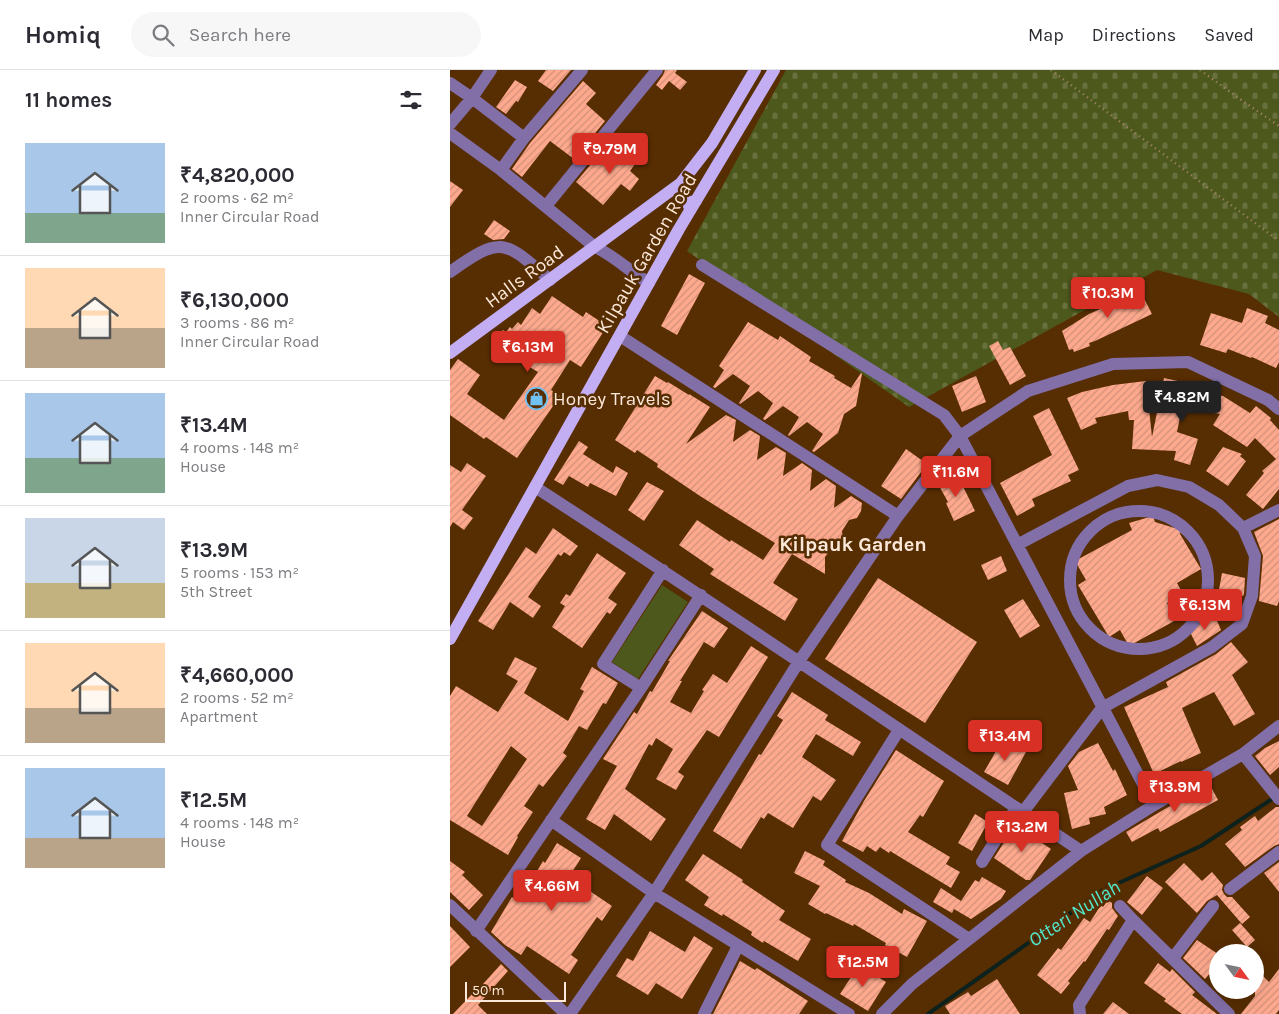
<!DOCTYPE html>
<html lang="en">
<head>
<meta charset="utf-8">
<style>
	:root { --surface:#fff; --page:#f7f7f7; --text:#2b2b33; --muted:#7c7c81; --line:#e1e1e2; --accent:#d93025 }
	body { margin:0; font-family:Karla,sans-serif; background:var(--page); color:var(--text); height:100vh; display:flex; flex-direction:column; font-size:19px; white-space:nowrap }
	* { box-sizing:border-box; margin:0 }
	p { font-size:16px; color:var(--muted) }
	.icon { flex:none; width:28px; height:28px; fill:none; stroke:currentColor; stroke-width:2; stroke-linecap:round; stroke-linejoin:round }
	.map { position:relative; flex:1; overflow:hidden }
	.panel { display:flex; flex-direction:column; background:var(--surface); width:450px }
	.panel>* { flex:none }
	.needle { width:32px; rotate:123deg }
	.fabs { position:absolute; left:759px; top:874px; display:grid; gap:10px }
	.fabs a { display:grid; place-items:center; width:55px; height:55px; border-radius:50%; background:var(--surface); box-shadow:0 5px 20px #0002; font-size:25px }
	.scale { position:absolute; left:15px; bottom:12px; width:101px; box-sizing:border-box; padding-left:5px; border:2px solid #fce8d9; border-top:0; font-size:14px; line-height:18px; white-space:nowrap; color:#fce8d9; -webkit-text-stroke:4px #572d02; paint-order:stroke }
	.price { position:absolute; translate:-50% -42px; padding:0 11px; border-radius:5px; background:var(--accent); color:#fff; font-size:16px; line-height:32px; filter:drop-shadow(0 1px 2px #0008) }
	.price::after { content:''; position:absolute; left:50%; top:30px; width:15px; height:11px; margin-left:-8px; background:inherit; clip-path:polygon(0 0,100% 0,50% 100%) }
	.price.selected { background:#222; color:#fff }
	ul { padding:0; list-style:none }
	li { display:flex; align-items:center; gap:15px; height:125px; padding:0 25px }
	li+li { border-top:1px solid var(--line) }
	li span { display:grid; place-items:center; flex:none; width:140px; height:100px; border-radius:0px; color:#555 }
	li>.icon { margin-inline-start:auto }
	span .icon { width:60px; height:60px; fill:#fffc; stroke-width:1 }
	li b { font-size:21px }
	h2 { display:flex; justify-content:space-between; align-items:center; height:60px; padding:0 25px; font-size:21px }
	header { display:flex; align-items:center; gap:30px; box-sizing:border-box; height:70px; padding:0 25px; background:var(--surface); border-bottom:1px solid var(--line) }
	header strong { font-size:24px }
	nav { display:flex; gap:28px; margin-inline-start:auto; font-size:18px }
	.search { width:350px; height:45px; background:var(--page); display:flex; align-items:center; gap:12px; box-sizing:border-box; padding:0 18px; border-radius:28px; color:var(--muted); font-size:19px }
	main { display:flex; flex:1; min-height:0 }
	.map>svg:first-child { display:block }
</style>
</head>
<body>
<header>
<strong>Homiq</strong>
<div class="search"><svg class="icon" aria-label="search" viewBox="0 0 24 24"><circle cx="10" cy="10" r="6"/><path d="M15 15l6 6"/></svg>Search here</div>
<nav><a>Map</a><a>Directions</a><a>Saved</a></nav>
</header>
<main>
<section class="panel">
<h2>11 homes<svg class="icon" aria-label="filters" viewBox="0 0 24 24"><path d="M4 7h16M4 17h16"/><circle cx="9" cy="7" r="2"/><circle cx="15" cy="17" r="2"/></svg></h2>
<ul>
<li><span style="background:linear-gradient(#a9c7e8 70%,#7fa58c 0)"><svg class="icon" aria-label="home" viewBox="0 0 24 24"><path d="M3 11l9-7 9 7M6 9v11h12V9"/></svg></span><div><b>₹4,820,000</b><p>2 rooms · 62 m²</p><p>Inner Circular Road</p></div></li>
<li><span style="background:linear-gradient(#ffd9b3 60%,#b9a48a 0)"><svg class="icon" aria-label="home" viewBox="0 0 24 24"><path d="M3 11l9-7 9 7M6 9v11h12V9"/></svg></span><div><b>₹6,130,000</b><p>3 rooms · 86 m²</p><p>Inner Circular Road</p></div></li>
<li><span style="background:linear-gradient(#a9c7e8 65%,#7fa58c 0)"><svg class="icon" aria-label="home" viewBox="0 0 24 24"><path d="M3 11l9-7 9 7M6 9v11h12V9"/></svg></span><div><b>₹13.4M</b><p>4 rooms · 148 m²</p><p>House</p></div></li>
<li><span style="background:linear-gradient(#c9d6e8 65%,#c2b280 0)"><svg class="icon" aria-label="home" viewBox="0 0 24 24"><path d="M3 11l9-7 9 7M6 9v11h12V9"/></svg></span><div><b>₹13.9M</b><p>5 rooms · 153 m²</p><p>5th Street</p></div></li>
<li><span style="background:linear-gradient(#ffd9b3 65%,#b9a48a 0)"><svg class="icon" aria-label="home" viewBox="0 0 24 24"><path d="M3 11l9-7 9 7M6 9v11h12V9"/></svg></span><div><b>₹4,660,000</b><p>2 rooms · 52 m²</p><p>Apartment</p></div></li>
<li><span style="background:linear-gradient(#a9c7e8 70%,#b9a48a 0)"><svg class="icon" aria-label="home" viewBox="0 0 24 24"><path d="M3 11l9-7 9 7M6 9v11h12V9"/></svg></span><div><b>₹12.5M</b><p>4 rooms · 148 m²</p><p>House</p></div></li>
</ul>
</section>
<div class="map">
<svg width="829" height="944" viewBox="0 0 829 944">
	<defs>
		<pattern id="cemetery-stones" width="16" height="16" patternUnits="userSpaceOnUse" patternTransform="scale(1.25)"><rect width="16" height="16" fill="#4d581d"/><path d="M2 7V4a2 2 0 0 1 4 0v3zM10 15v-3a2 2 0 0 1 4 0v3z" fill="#68703d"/></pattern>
		<pattern id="building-hatch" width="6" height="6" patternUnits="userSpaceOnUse" patternTransform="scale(1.25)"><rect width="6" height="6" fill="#fea98d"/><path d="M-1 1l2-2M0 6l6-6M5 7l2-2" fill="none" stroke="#d2907a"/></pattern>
	</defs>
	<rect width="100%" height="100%" fill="#572d02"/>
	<path fill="url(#cemetery-stones)" d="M336,0H829V247L799,224L707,200L459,337L237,181Z"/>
	<path fill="#4d581d" d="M212,515L238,532L188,609L162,592Z"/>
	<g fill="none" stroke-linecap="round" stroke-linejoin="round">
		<path stroke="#0d211d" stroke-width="4" d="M478,944L653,820L751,776L825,727"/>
	</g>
	<path fill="url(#building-hatch)" fill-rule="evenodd" d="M96,0H121L103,21L88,11Z
		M215,0H227L225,3L237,12L230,20L219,11L212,20L206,15L213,5Z
		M65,10L77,17L68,32L66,31L56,44L46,37Z
		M133,11L146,23L136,34L155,51L124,89L100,71L72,107L62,99L80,73Z
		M181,76L192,84L180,101L189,109L180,121L171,114L153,135L126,112L153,80L169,93Z
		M0,111L13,120L0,137Z
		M44,150L60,161L54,169L43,170L34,164Z
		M239,204L255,213L227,265L211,256Z
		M686,213L702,244L645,271L639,273L640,276L624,282L623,279L619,280L612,261L639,244L664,233L661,226Z
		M102,226L133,247L136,242L157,256L131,297L120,290L101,320L110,326L67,388L36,367L34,369L0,345V300L8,289L30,305L17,324L54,350L88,302L76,295L78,292L45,270L53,260L56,262L60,257L62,259L68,252L71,255L82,238L90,244Z
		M797,238L818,246L815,253L829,260V292L826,298L802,287L801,288L778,279L776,283L750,275L761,243L792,253Z
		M298,252L328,270L330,266L361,287L359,291L385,306L384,308L401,318L411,303L412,304L406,336L394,344L388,363L364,382L362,381L373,364L357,352L339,366L338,365L349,347L333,336L315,350L313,349L323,333L308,321L290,334L289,333L300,316L283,304L265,318L263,317L274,300L269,296Z
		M548,271L553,280L560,277L576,306L560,315L539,276Z
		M205,306L217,313L218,312L239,325V324L260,337L236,374L276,345L286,350L283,372L300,360L310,366L307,390L326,377L336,383L333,406L352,393L362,400L360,421L376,409L386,416L384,438L401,426L412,433L411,441L407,448L399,450L392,461L393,470L388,478L380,480L375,487V504L342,484L323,513L348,529L335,551L260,504L264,499L229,475L247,450L280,472L281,470L313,490L325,473L250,426L207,397L208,394L187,380L185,383L165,370Z
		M526,306L536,332L512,342L502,316Z
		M714,308L737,313L735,319L773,326L800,343L806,336L821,348L820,350L829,360V419L813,439L796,425L814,403L812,401L826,389L805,368L797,377L763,355L770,344L732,337L727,362L748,369L740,395L724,390L726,381L682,379L684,350H679L678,341L645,348L647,353L631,360L617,328L632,322L663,315L696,311L702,367Z
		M599,338L629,400L618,405L621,411L582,429L585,436L567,446L550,413L602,385L583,346Z
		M129,371L138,377L133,384L163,403L166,396L178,403L166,426L140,413L138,417L119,406L113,415L104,410Z
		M773,377L792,384L790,386L796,391L778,416L756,401Z
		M456,379L477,394L451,429L431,416Z
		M17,393L36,406L12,440L23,448L14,460L3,452L0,457V395L11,402Z
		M507,404L525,441L504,451L496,433L498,432L488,414Z
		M197,412L214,421L194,451L178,440Z
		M703,446L705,452L731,460L730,464L751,499L727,513L733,524L717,533L726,550L679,576L670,560L659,567L628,515L636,510L625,491L682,460L679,453Z
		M829,449V531L827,536L809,531L813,486L804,462Z
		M103,458L128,476L120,486L114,482L111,486L108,484L78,527L91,536L83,548L60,532L43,560L28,551L76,477L86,484Z
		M147,483L176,503L158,528L167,534L160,544L157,542L132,578L102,557L115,536L110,533L116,524L120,526Z
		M551,486L557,501L538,510L531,495Z
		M772,503L795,508L794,524L793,526L788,525L786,534L767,531Z
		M428,508L527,572L475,653L375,589Z
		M573,529L590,556L570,568L554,540Z
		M252,541L278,558L264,578L254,572L230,611H232L220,632L241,643L254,621L252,620L263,604L277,613L301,576L318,587L269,667L257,660L228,702L234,706L226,720L206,709L223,679L206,668L202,676L199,674L175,719L216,749L201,771L164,744L155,760L136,749L167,696L153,689L184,642L187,644L200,621L202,622L220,591H218Z
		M765,546L771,560L747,576L739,560Z
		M781,572L798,592L782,605L805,644L784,656L764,622L732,638L751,683L731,692V691L704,704L674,637L718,617L716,612L766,584Z
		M65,587L87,598L74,623L118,651L134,621L130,619L142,597L168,613L156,634L153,633L137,660L129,656L113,683L117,686L93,717L89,714L74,736L83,742L67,766L68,767L58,785L0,750V626L6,616L48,642L68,611L56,604ZM61,676L77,689L32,756L17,746Z
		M342,622L378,645L375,650L411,672L403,686L366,664L352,687L386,710L371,731L363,726L343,758L318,743L314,749L311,747L291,779L263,761L309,684L311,685L333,650L327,646Z
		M553,669L576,682L558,715L534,702Z
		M829,671V697L820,705L805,686L815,678Z
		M648,673L663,701L665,699L677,725L654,737L656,744L639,748L640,754L622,759L614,723L628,720L618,696L629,682Z
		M446,680L494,711L473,747L470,745L458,762L500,787L496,794L510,802L501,818L440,781L439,783L430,777L426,782L417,776L413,782L392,771L414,731Z
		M759,713L768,730L710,762L708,758L682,772L676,762Z
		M826,737H829V774L824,776L795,797L775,774L792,760L790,757L805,746L808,751Z
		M525,744L538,752L522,781L508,773Z
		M565,755L601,779L580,810H576L544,788Z
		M107,773L131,788L119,807L162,836L152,851L147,847L121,885L128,890L119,904L77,876L71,885L55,875L41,862L62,827L68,831L79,812L80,813L93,791L95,793Z
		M355,781L375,791L373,795L396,810L395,812L419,823L452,844L454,839L477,851L457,887L435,875L436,873L404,854L403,856L376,843L375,844L358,834L370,816L344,803Z
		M253,784L293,810L292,812L335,841L329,850L361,869L348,891L314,871L313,873L301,865L302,862L273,844L272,846L254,835L259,827L235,810Z
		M0,791L15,802L12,805L33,825L19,840L0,822Z
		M829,792V822L814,803Z
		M734,793L752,811L762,802L773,815L772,820L774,824L777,827H782L800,847L792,854L767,825L757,831L747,843L715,812Z
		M697,806L713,818L692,845L677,832Z
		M532,807L556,821L551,829L521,849L504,839L502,843L483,832L491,818L511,831L525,810L529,812Z
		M658,830L662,833V838L668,846L659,860L657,859L635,892L634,891L618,911L620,913L611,924L587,905L608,878L611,880L634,848L640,852L651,835L653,837Z
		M790,853L805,870L797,877L782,860Z
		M0,856L20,877L0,897Z
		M200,861L235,882L244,866L263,878L232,929L206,913L198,925L166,906L177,888L183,891Z
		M747,870L768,884V894L755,909L733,888Z
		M290,891L305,900L307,898L358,931L349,944H263Z
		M708,893L720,902L722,899L745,922L742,925L767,944H732L714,931L716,929L694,913Z
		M51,894L58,901L28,935L37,944H3L24,922L25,923Z
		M409,895L436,912L418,941L390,924Z
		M805,898L819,912L829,899V940L826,944H791L805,926Z
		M547,909L570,944H500L495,936L518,922L521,926Z
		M663,932L679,944H653Z"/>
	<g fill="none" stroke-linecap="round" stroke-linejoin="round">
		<path stroke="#aa8b6f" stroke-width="2.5" stroke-dasharray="1 4" stroke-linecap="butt" d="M601,0L829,171
			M750,0L790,29L829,56"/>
		<path stroke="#826fa8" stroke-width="12" d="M0,13L22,28L74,68
			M0,54L22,28L41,0
			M0,63L51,100L145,177C165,186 180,202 199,213
			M51,100L74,68L132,0
			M96,136L207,0
			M252,195L494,345L510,366L704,735
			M0,202C52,165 54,170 100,210
			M170,266L448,446
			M85,417C269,536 449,660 631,781
			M620 510a69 69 0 1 1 138 0a69 69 0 1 1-138 0Z
			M793,458L829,440
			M567,475L678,416L707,410L739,417L769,435L793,458L805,486L802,526L792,554L762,577L652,638L573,742
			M191,618L153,594L213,500
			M449,660L377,775L519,869
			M793,684L829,729
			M101,750L204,823L399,944
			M532,792L566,738
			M780,819L829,782
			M0,835L116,944
			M670,836L683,850L779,944
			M26,861L191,618L251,525
			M723,888L763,836
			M120,944L204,823L348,593L448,446L510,366L578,321L663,294L738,292L818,330L829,339
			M254,944L288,876
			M432,944L462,914L631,781L704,735L793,684L829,656
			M630,944L629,935L683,850"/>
		<path stroke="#c3adf3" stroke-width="12" d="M231,113L228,120L230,129L236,133L246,131
			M0,283L231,113L262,73L305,0
			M0,569L229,159L324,0"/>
	</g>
	<defs>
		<symbol id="shop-ring" viewBox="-11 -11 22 22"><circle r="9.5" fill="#572d02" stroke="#71c1f5" stroke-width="1.5"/><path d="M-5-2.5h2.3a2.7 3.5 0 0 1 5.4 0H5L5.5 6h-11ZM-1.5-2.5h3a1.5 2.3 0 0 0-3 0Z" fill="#71c1f5"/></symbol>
	</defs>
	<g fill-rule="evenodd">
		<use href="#shop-ring" x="74" y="316" width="25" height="25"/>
	</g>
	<g text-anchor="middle" stroke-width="5" stroke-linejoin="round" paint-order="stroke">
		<g font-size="19" fill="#fce8d9" stroke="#572d02">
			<text transform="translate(196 183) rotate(-60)" y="7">Kilpauk Garden Road</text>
			<text transform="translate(74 206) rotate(-36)" y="7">Halls Road</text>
		</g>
		<g font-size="19" fill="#fce8d9" stroke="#572d02" text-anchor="start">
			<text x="103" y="335">Honey Travels</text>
		</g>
		<g font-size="20" font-weight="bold" fill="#fce8d9" stroke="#572d02">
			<text x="403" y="481">Kilpauk Garden</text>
		</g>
		<g font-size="20" font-style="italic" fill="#52e8ce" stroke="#572d02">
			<text transform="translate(624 843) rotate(-33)" y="7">Otteri Nullah</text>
		</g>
	</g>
</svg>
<div class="fabs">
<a><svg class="needle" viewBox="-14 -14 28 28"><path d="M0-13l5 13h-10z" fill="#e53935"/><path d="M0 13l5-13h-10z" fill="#7c7c81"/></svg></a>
</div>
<div class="scale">50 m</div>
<b class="price" style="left:160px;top:105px">₹9.79M</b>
<b class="price" style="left:658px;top:249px">₹10.3M</b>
<b class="price" style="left:78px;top:303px">₹6.13M</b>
<b class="price selected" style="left:732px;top:353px">₹4.82M</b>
<b class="price" style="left:506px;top:428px">₹11.6M</b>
<b class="price" style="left:755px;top:561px">₹6.13M</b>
<b class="price" style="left:555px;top:692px">₹13.4M</b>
<b class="price" style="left:725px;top:743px">₹13.9M</b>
<b class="price" style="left:572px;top:783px">₹13.2M</b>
<b class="price" style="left:102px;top:842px">₹4.66M</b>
<b class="price" style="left:413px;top:918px">₹12.5M</b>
</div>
</main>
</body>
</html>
